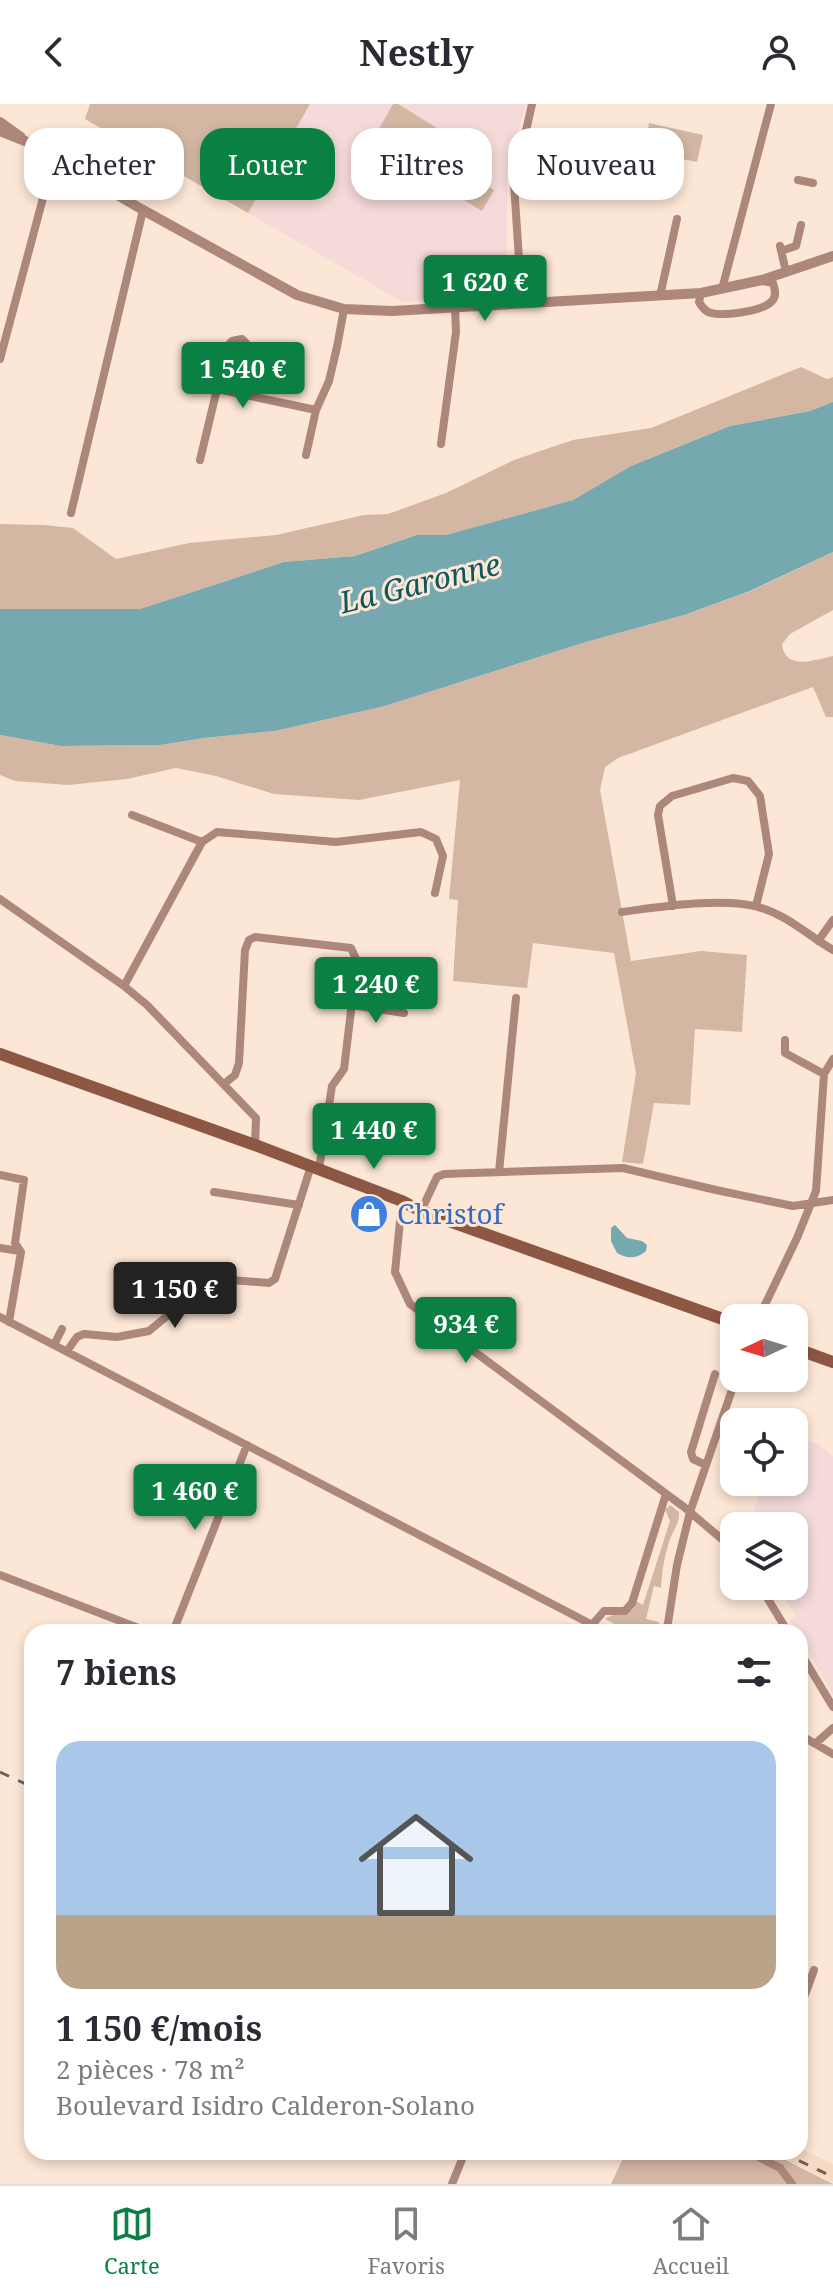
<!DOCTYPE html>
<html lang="fr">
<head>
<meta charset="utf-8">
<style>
	:root { --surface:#fff; --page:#f7f7f7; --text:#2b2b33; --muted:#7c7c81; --line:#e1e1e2; --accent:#0b8043 }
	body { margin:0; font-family:"Noto Serif",serif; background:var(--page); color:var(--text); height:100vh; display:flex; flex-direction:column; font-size:30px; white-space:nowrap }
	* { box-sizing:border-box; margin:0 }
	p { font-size:26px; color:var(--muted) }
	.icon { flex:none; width:44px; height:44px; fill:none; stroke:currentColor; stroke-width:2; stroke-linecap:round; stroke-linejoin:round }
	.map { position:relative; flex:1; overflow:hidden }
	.details { position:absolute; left:24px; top:1520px; width:784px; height:536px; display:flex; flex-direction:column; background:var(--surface); border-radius:24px; box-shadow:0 4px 12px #0003 }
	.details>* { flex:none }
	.top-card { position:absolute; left:24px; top:24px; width:786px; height:72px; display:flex; gap:16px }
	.needle { width:52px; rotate:266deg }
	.buttons { position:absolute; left:720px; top:1200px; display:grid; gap:16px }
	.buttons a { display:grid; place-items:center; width:88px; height:88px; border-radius:16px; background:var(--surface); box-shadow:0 4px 12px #0003; font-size:40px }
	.price { position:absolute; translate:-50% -68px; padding:0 18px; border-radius:8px; background:var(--accent); color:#fff; font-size:26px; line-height:52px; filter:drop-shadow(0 2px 4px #0008) }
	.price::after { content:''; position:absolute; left:50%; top:48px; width:24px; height:18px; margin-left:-12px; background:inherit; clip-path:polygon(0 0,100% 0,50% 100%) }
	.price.selected { background:#222; color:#fff }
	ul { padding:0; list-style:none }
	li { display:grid; align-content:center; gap:16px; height:424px; padding:0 32px }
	li span { display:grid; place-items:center; height:248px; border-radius:24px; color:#555 }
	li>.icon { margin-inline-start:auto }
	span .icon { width:144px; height:144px; fill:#fffc; stroke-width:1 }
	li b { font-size:34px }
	h2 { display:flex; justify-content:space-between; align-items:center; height:96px; padding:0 32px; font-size:34px }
	.tag { padding:0 28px; border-radius:24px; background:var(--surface); box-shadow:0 4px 12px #0003; font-size:28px; line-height:72px }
	.tag.selected { background:var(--accent); color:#fff }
	header { display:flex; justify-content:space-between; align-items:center; height:104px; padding:0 32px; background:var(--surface); font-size:36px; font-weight:700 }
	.tab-bar { display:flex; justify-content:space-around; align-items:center; height:112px; border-top:2px solid var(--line); background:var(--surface); font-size:22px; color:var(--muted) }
	.tab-bar a { display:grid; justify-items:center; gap:4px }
	.tab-bar .selected { color:var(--accent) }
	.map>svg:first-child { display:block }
</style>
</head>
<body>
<header><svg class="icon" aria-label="back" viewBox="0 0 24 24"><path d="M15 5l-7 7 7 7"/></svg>Nestly<svg class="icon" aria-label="person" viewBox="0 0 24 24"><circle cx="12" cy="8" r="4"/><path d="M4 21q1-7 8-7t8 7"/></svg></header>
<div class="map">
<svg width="833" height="2080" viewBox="0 0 833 2080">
	<rect width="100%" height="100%" fill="#fce6d5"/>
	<path fill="#f6dac4" d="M800,2044L833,2060V2078L770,2048H800Z"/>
	<path fill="#f4dad8" d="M310,0H526L507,65V162L499,180L479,193L403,198L248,109Z
		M794,1332L820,1341L833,1353V1591L800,1533V1528H797L790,1516L796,1512L784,1492L778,1496L770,1482H794V1422H750L762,1378H794Z"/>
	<path fill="#d3b7a2" d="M90,0H310L248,109L85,15Z
		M393,0H398L450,32L424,73L371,39Z
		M649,19L703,31L697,58L644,47Z
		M453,62L494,86L482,107L441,82Z
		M801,263L827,275L833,273V298L810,307L730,322L631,362L573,396L446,431H417L355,452L284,458L140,505H0V420L44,421L73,424L116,455L189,439L276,431L364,411L388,410L446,389L514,356L573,336L651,324Z
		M833,448V506L790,530L782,540C785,567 815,556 833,552V613H826L813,583L618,654L605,663L600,686L631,857L701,847L747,851L742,928L695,925L690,1001L654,999L643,1060L622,1058L636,969L614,849L533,839L527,884L453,877L458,796L449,795L460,676L359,696L274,690L216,672L176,664L127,675L68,681L15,677L0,671V631L61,642L160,641L204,634L275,627L385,602L586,538L684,511L751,487Z
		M670,1401L679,1408C680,1419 672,1428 669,1438C664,1454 662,1468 661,1484L654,1482L646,1515L659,1518V1528H629L605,1515C618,1505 628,1518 636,1497L643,1501L670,1417L665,1406Z
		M626,2048H770L833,2080H611Z"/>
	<path fill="#76a8af" d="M833,298V448L750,487L684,511L586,538L385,602L275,627L204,634L160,641L61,642L0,631V505H140L284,458L355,452L417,431H446L573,396L631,362L730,322L810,307Z
		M615,1121L627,1134L642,1137L647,1141L646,1147C637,1155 627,1155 617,1149L611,1137V1124Z"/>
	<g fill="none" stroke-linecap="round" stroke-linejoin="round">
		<path stroke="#ad8779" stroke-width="8" d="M798,76L813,79
			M780,142L786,168
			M781,147L796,142L801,121
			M722,185L771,0
			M701,189L699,198C702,203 703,205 708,208C720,213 762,208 772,197C777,192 775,185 773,179L763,177
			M660,192L677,115
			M514,200L519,155L514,80L532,0
			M0,255L54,53
			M217,285L227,242L232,237L242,235L249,242L250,248L240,290
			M441,340L456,228L455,204
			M306,351L316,306L329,277L337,243L344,205
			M200,356L217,285L316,306
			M71,409L143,106
			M132,711L202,738
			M0,795L124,882L147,901L256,1014L255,1041
			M673,802L658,711L660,702L672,692L733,674L748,677L760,692L769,750L756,802
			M622,808C658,803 723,793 758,803C786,810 809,832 833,846
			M818,837L833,816
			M124,882L202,738L217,728L336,738L421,728L436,735L443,752L435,789
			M352,901L404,909
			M785,936V949L824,970
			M224,980L235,971L239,959L245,846L249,836L255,833L351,844L357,857L344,965L332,982L319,1065
			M499,1068L516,894
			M0,1071L24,1076L15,1139L21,1148L9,1218
			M214,1088L299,1101
			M402,1097L395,1168L410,1200L684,1403L724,1437L734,1442
			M421,1107L437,1073L444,1070L623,1064L716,1086L793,1102L833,1096
			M0,1144L20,1147
			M219,1175L269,1179L275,1175L311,1062
			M761,1209L797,1134L816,1087L824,970L833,955
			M0,1213L606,1528
			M54,1241L62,1225
			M67,1247L77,1233L84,1230L117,1233L149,1227L167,1212L168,1206
			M706,1361L693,1355L691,1348L715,1270
			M0,1471L149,1528
			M760,1482L788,1528
			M592,1521L604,1507H625L632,1499L666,1390
			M173,1528L247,1341
			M665,1528L668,1519L677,1461L690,1408L736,1274
			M800,1548L833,1603
			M800,1631L833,1650
			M816,1639L833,1624
			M800,1904L814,1866
			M749,2048L780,2064L792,2080
			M452,2080L465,2048"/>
		<path stroke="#ad8779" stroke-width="10" d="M0,18L21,33
			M0,27L25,37L143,106L297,191L344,205L392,207L701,189L762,176L833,152"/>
		<path stroke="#8c5743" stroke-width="12" d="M0,950L255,1041L402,1097L421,1107L734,1219
			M738,1214C746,1204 758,1206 767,1214
			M794,1244L833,1258"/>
		<path stroke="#6d6157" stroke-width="3" stroke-dasharray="10 10" stroke-linecap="butt" d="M0,1668L32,1683
			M781,2048L833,2073"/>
	</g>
	<defs>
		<symbol id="shop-disc" viewBox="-11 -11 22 22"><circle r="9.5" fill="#3f7fe0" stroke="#fce6d5"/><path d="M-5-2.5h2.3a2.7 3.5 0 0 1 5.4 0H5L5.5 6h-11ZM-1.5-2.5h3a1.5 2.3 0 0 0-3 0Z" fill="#fff"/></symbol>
	</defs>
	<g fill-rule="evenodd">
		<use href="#shop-disc" x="347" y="1088" width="44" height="44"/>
	</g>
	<g text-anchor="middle" stroke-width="6" stroke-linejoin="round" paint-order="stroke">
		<g font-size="28" fill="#366cbe" stroke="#fce6d5" text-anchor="start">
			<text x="397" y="1120">Christof</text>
		</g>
		<g font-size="30" font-style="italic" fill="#0e575f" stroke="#fce6d5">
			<text transform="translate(420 480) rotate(-14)" y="10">La Garonne</text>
		</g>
	</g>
</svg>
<div class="buttons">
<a><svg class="needle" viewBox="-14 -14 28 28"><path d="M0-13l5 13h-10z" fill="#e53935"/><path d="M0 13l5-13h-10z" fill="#7c7c81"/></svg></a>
<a><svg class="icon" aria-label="locate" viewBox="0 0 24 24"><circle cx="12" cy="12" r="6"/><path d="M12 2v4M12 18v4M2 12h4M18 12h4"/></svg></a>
<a><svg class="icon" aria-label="layers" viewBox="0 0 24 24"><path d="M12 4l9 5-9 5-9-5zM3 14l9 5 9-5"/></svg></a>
</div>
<b class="price" style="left:485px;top:219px">1 620 €</b>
<b class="price" style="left:243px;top:306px">1 540 €</b>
<b class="price" style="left:376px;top:921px">1 240 €</b>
<b class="price" style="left:374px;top:1067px">1 440 €</b>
<b class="price selected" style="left:175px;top:1226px">1 150 €</b>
<b class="price" style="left:466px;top:1261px">934 €</b>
<b class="price" style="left:195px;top:1428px">1 460 €</b>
<div class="top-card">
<a class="tag">Acheter</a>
<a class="tag selected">Louer</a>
<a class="tag">Filtres</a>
<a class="tag">Nouveau</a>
</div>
<section class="details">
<h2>7 biens<svg class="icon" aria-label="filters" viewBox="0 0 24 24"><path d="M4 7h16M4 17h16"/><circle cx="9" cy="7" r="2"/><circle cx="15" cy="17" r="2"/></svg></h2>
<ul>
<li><span style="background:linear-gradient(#a9c7e8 70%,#b9a48a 0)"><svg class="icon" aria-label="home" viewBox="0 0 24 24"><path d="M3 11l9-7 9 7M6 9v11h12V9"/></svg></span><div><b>1 150 €/mois</b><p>2 pièces · 78 m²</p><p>Boulevard Isidro Calderon-Solano</p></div></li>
</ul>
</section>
</div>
<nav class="tab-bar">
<a class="selected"><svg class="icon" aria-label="map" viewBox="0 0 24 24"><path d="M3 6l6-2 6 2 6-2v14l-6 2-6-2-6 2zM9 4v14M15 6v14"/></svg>Carte</a>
<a><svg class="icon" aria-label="saved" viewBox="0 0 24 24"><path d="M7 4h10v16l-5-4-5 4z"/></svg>Favoris</a>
<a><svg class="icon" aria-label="home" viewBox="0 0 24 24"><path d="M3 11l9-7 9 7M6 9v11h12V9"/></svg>Accueil</a>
</nav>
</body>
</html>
